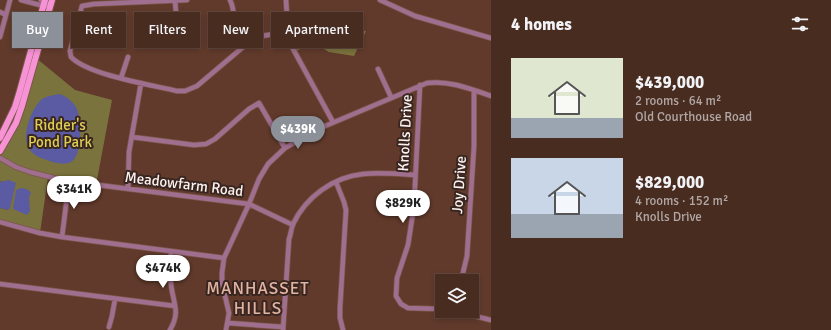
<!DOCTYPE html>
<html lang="en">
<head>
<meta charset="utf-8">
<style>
	:root { --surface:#492c20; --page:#503429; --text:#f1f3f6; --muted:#b1a7a5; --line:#61483e; --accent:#8c9099 }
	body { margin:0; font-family:Signika,sans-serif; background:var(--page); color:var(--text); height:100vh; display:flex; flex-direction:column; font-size:15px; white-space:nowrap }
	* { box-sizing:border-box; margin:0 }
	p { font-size:13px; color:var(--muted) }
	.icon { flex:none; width:22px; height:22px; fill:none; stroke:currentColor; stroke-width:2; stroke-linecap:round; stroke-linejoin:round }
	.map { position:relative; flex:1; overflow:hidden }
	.details { display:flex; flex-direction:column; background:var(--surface); width:340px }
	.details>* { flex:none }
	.banner { position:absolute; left:12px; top:12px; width:380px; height:36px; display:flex; gap:8px }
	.tools { position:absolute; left:435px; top:274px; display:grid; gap:8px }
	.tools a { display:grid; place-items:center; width:44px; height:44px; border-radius:0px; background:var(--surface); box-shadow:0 2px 6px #0003,0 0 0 1px var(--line); font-size:20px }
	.price { position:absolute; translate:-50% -34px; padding:0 9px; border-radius:14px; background:#fff; color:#222; font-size:13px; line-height:26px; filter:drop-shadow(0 1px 2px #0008) }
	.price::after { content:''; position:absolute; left:50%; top:24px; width:12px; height:9px; margin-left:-6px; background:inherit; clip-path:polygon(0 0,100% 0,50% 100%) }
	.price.selected { background:var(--accent); color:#fff }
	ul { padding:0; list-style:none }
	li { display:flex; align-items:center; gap:12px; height:100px; padding:0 20px }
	li span { display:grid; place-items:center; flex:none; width:112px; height:80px; border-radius:0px; color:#555 }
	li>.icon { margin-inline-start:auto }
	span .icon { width:48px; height:48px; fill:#fffc; stroke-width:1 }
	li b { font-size:17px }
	h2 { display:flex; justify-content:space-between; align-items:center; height:48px; padding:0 20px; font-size:17px }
	.tag { padding:0 14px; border-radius:0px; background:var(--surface); box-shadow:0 2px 6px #0003,0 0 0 1px var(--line); font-size:14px; line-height:36px }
	.tag.selected { background:var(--accent); color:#fff }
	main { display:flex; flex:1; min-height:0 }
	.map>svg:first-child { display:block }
</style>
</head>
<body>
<main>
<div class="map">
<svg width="491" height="330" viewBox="0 0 491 330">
	<rect width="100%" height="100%" fill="#613a2b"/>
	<path fill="#7b733d" d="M319,26L366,31L354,56L329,52L312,42L295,52L287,28Z
		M36,58L75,90L112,100L96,185L48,177L40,233L0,222V208L8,210L2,181L0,182V151L13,128Z"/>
	<path fill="#5a5ba2" d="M60,94C67,97 71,100 76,107C82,117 83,156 71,162C63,166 52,162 44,159C37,157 29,152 27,144C23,131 32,108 42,99C47,96 54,95 60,94Z
		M9,180L16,183L10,208L8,210L0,208V182Z
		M21,188L27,189L31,193L29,197L30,211L27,215L13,209L16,190Z"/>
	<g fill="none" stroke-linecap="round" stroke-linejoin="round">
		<defs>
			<path id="minor" d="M21,0L44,6L50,5L41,0
				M187,0L94,4L82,6L70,51L71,57C88,75 152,85 177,91H185L197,86L255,37L288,32
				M230,0L232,5L237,29L245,44
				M286,0L288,32L292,47L333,122
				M380,0L415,16L491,38
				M175,1L177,24L180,33
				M0,12L6,15
				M0,37L10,0
				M378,69L391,97
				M121,78L128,57
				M420,85L414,206L408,245L397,278L396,296L401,304L408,308L442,309
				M132,137L194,145L206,144L215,139L249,109L259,103L285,148
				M0,158L16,167L30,172L66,181L249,204L293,225
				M336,182L344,202L346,210L340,308V318L343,330
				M128,189L129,152L141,83
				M0,222L40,233L62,237L224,258
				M62,237L69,181
				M461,281L467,256L474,146V90
				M0,284L175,306
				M455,311L491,320
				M228,323L283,327
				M109,327L112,316L115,299
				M170,330C181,311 173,304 171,284C169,273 171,262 171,252
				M226,330L229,313L222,283V273L224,258L249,204L259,179L268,164L285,148L318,129L427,83C449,80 471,89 491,96
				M283,330L289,239C291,234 291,229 293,224C306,197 333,177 363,174C380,172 398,174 415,175"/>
			<path id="major" d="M0,138L15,107L19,94L45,0
				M0,151L16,123L22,106L52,0"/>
		</defs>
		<use href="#minor" stroke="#7a574a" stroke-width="6"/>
		<use href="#major" stroke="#7a574a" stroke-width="8"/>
		<use href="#minor" stroke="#a06e8e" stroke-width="4.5"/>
		<use href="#major" stroke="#f792d4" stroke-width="6"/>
	</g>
	<g text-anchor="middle" stroke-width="4" stroke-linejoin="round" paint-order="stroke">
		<g font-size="15" fill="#dfce55" stroke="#392620">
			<text x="60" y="130">Ridder's<tspan x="60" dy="17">Pond Park</tspan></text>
		</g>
		<g font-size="15" fill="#fcf1ee" stroke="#392620">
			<text transform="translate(405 133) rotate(-87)" y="5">Knolls Drive</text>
			<text transform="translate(184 184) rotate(7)" y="5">Meadowfarm Road</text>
			<text transform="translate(459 185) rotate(-86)" y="5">Joy Drive</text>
		</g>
		<g font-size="17" letter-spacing="1" fill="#e2b3a1" stroke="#392620">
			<text x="258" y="294">MANHASSET<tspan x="258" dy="20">HILLS</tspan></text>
		</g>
	</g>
</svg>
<div class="tools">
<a><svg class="icon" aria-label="layers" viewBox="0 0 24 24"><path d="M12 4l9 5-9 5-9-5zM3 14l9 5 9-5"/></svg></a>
</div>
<b class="price selected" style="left:298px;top:150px">$439K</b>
<b class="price" style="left:74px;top:210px">$341K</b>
<b class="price" style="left:403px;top:224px">$829K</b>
<b class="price" style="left:163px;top:289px">$474K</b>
<div class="banner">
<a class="tag selected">Buy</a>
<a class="tag">Rent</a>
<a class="tag">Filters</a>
<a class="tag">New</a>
<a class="tag">Apartment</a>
</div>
</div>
<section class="details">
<h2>4 homes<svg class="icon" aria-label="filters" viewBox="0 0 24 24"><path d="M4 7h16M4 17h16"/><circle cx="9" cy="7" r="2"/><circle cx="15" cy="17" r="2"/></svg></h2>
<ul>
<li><span style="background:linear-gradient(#dfe7d0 75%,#9aa5b1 0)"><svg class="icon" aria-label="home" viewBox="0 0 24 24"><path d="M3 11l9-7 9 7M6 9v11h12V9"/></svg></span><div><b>$439,000</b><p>2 rooms · 64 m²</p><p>Old Courthouse Road</p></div></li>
<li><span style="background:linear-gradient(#c9d6e8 70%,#9aa5b1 0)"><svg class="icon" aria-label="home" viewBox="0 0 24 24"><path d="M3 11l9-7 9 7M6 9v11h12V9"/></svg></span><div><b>$829,000</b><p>4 rooms · 152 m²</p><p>Knolls Drive</p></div></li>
</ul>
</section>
</main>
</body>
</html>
